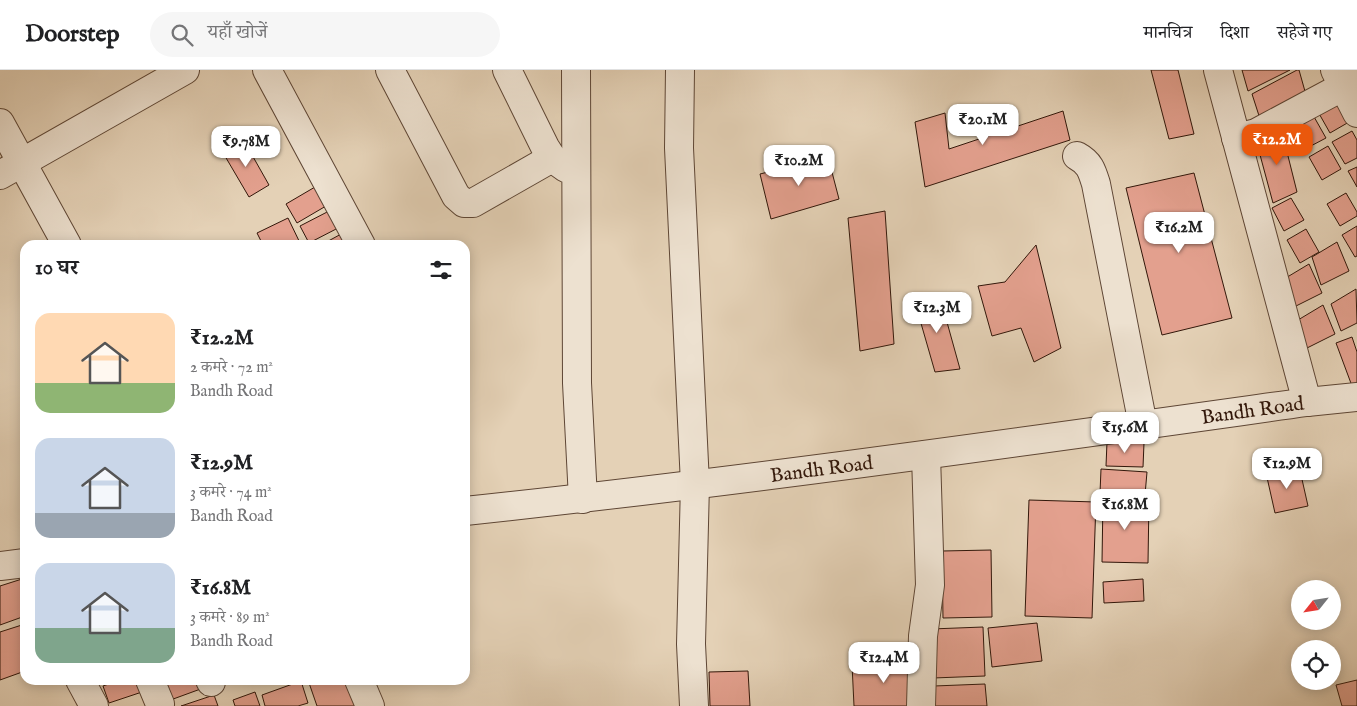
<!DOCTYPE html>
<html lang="hi">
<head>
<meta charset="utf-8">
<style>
	:root { --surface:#fff; --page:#f6f6f6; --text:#202124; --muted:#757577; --line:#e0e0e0; --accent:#ea580c }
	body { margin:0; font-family:"IM FELL English","Noto Serif Devanagari",serif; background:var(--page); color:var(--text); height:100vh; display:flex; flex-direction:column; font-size:19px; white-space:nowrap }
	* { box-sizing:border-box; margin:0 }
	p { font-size:16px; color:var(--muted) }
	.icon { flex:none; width:28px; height:28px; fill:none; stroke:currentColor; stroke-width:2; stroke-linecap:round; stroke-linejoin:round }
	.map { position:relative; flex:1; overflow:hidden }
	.sheet { position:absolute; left:20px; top:170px; width:450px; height:445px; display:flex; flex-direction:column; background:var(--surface); border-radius:15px; box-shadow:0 2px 12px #0003 }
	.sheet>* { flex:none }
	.needle { width:32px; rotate:240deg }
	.buttons { position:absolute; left:1291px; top:510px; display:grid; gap:10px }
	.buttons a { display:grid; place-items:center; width:50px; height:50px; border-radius:50%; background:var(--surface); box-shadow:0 2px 12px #0003; font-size:25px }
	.price { position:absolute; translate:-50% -42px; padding:0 11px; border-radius:10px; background:#fff; color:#222; font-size:16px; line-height:32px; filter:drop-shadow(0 1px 2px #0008) }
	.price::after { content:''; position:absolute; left:50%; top:30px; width:15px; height:11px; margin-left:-8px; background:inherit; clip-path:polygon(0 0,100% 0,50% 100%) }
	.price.active { background:var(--accent); color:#fff }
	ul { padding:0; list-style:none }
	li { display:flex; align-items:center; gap:15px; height:125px; padding:0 15px }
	li span { display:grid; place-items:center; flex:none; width:140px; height:100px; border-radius:15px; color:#555 }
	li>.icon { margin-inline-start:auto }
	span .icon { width:60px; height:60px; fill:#fffc; stroke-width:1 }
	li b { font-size:21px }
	h2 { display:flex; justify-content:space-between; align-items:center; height:60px; padding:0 15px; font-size:21px }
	header { display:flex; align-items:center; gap:30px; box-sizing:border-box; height:70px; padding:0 25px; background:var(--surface); border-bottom:1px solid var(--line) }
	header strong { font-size:24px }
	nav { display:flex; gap:28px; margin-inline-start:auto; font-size:18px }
	.search { width:350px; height:45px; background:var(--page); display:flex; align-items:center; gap:12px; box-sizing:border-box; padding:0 18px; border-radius:28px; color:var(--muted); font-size:19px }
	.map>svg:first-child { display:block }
</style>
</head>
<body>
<header>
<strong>Doorstep</strong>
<div class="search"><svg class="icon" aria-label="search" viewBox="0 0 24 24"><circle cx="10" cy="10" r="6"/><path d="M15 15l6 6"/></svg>यहाँ खोजें</div>
<nav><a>मानचित्र</a><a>दिशा</a><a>सहेजे गए</a></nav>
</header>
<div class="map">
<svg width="1357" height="636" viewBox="0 0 1357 636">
	<rect width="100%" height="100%" fill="#e4d1b6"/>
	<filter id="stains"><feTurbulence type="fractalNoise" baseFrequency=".004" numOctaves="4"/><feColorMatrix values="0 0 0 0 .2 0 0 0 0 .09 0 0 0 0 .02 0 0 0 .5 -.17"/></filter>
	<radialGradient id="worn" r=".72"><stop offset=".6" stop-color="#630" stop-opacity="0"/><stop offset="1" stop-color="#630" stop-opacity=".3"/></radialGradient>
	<path fill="#e3a08e" stroke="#32170a" d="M1151,0H1178L1194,64L1169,69Z
		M1242,0H1290L1248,21Z
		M1297,0H1299L1308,32L1262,55L1252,24Z
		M1336,29L1349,52L1330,63L1317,40Z
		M1063,41L1070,70L925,117L915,52L945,43L949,79Z
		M1313,45L1326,68L1307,78L1294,56Z
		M1281,58L1297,122L1273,133L1256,70Z
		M1352,61L1357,70V88L1345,94L1332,72Z
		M243,69L269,115L249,127L222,81Z
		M1328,76L1341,99L1322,110L1309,87Z
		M828,87L839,129L771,149L760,104Z
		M1357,97V117L1348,101Z
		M1194,103L1232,248L1162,265L1126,118Z
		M315,117L326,136L297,153L286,134Z
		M1346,123L1357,142V146L1340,156L1327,134Z
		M1291,128L1304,150L1284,161L1272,138Z
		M331,140L340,157L309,173L300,156Z
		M885,141L894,274L860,281L848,148Z
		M288,148L301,175H263L257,163Z
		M1357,156V186L1355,187L1342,165Z
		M1306,159L1319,182L1300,193L1287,170Z
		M343,163L350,175H321Z
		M1337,172L1349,201L1321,215L1312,187Z
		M1036,175L1061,278L1034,292L1021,258L992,266L978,216L1005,212Z
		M1309,194L1322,223L1294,237L1284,209Z
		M1356,219L1357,253L1341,261L1331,234Z
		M940,227L960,299L935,302L914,229Z
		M1323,235L1335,264L1307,278L1298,250Z
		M1352,267L1357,282V316H1352L1336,273Z
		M1107,372L1144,373L1143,397L1106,396Z
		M1299,396L1308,436L1275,443L1266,403Z
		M1101,399L1147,402L1145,425L1100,423Z
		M1103,429L1149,430L1148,493L1102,492Z
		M1029,430L1096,432L1092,548L1025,546Z
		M991,480L992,547L943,548L942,481Z
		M22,509L25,519V546L0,555V516Z
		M1143,509L1144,531L1104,533L1103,512Z
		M1037,553L1042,591L992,597L988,558Z
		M25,554V601L0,610V562Z
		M983,557L985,606L933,608L931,559Z
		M913,592L915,636H854L852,594Z
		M748,601L750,636H710L709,602Z
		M120,610H141L145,621L109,633L103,616Z
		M157,610H204L206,617L165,632Z
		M308,610H353L362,636H317Z
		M1357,610V636H1342L1336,615Z
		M301,611L308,633L298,636H265L262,625Z
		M985,614L987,636H935L934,616Z
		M255,622L260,636H235L233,630Z
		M214,625L218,636H181Z"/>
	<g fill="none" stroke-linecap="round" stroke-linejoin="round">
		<defs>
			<g id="minor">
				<path d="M267,0L361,175"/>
				<path d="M390,0L456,126L464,133H473L552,88"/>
				<path d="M507,0L545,77L552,88L566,98"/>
				<path d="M576,0L577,313L583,429"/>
				<path d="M680,0L679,78L695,414L691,574L694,636"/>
				<path d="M1218,0L1307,332"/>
				<path d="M1335,0L1357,43"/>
				<path d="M0,53L67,175"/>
				<path d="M1236,68L1256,63L1357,9"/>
				<path d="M1077,86C1090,93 1092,101 1096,114L1143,355"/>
				<path d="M0,105L185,0"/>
				<path id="s1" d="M465,441C746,411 1027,371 1307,332L1357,327"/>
				<path d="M0,496L25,493"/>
				<path d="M80,610L94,636"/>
				<path d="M150,610L160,634"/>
				<path d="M210,610L211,612"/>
				<path d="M359,610L370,636"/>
				<path d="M921,636L923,566L930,515L926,385"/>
			</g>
		</defs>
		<use href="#minor" stroke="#5e4635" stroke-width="30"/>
		<use href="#minor" stroke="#ede1d0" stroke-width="28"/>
	</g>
	<g text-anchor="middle" stroke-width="5" stroke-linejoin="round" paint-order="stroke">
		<g font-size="20" fill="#32170a" stroke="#ede1d0">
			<text dy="7" stroke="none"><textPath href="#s1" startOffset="794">Bandh Road</textPath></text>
			<text dy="7" stroke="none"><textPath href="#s1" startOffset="359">Bandh Road</textPath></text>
		</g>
	</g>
	<rect width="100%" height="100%" filter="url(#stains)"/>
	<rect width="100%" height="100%" fill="url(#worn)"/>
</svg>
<div class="buttons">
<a><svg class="needle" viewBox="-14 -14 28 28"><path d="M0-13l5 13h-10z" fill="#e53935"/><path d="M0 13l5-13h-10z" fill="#757577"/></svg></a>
<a><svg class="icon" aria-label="locate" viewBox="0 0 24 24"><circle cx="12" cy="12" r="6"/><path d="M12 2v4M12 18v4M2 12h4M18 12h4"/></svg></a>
</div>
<b class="price" style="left:983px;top:76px">₹20.1M</b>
<b class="price active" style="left:1277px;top:96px">₹12.2M</b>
<b class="price" style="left:246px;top:98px">₹9.78M</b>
<b class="price" style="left:799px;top:117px">₹10.2M</b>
<b class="price" style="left:1179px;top:184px">₹16.2M</b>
<b class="price" style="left:937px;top:264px">₹12.3M</b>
<b class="price" style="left:1125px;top:384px">₹15.6M</b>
<b class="price" style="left:1287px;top:420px">₹12.9M</b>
<b class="price" style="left:1125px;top:461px">₹16.8M</b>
<b class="price" style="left:884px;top:614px">₹12.4M</b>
<section class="sheet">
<h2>10 घर<svg class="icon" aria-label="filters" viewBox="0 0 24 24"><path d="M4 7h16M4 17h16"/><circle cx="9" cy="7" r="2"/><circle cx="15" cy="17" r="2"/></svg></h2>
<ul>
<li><span style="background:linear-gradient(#ffd9b3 70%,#8fb573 0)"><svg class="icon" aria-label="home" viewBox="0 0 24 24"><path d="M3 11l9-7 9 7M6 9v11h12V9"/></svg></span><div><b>₹12.2M</b><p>2 कमरे · 72 m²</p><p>Bandh Road</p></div></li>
<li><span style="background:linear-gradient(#c9d6e8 75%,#9aa5b1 0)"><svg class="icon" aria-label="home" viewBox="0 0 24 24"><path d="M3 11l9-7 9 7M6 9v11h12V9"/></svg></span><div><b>₹12.9M</b><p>3 कमरे · 74 m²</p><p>Bandh Road</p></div></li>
<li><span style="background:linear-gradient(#c9d6e8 65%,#7fa58c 0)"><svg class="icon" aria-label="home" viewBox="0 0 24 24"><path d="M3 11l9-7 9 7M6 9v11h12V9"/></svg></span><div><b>₹16.8M</b><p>3 कमरे · 89 m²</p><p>Bandh Road</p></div></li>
</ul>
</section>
</div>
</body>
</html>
